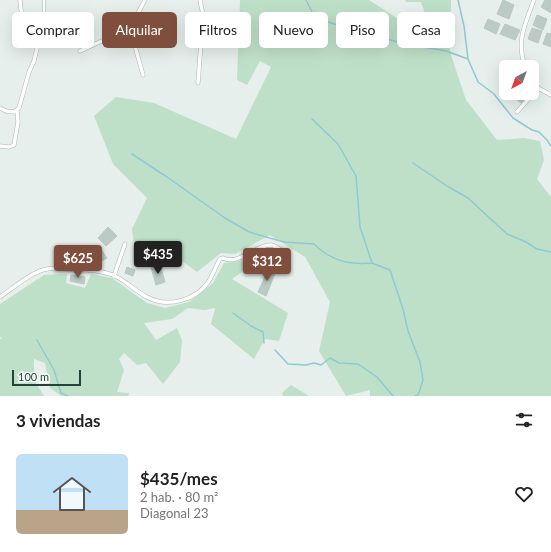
<!DOCTYPE html>
<html lang="es">
<head>
<meta charset="utf-8">
<style>
	:root { --surface:#fff; --page:#f2f2f2; --text:#222; --muted:#767676; --accent:#804e3d }
	body { margin:0; font-family:Lato,sans-serif; background:var(--page); color:var(--text); height:100vh; display:flex; flex-direction:column; font-size:15px; white-space:nowrap }
	* { box-sizing:border-box; margin:0 }
	p { font-size:13px; color:var(--muted) }
	.icon { flex:none; width:22px; height:22px; fill:none; stroke:currentColor; stroke-width:2; stroke-linecap:round; stroke-linejoin:round }
	.map { position:relative; height:396px; overflow:hidden }
	.panel { display:flex; flex-direction:column; background:var(--surface); flex:1 }
	.panel>* { flex:none }
	.banner { position:absolute; left:12px; top:12px; width:527px; height:36px; display:flex; gap:8px }
	.needle { width:26px; rotate:221deg }
	.tools { position:absolute; left:499px; top:60px; display:grid; gap:8px }
	.tools a { display:grid; place-items:center; width:40px; height:40px; border-radius:6px; background:var(--surface); box-shadow:0 4px 16px #0002; font-size:20px }
	.scale { position:absolute; left:12px; bottom:10px; width:69px; box-sizing:border-box; padding-left:4px; border:2px solid #24423a; border-top:0; font-size:11px; line-height:14px; white-space:nowrap; color:#24423a; -webkit-text-stroke:3px #f7fbf9; paint-order:stroke }
	.price { position:absolute; translate:-50% -34px; padding:0 9px; border-radius:4px; background:var(--accent); color:#fff; font-size:13px; line-height:26px; filter:drop-shadow(0 1px 2px #0008) }
	.price::after { content:''; position:absolute; left:50%; top:24px; width:12px; height:9px; margin-left:-6px; background:inherit; clip-path:polygon(0 0,100% 0,50% 100%) }
	.price.current { background:#222; color:#fff }
	ul { padding:0; list-style:none }
	li { display:flex; align-items:center; gap:12px; height:100px; padding:0 16px }
	li span { display:grid; place-items:center; flex:none; width:112px; height:80px; border-radius:6px; color:#555 }
	li>.icon { margin-inline-start:auto }
	span .icon { width:48px; height:48px; fill:#fffc; stroke-width:1 }
	li b { font-size:17px }
	h2 { display:flex; justify-content:space-between; align-items:center; height:48px; padding:0 16px; font-size:17px }
	.tag { padding:0 14px; border-radius:6px; background:var(--surface); box-shadow:0 4px 16px #0002; font-size:14px; line-height:36px }
	.tag.current { background:var(--accent); color:#fff }
	.map>svg:first-child { display:block }
</style>
</head>
<body>
<div class="map">
<svg width="551" height="396" viewBox="0 0 551 396">
	<rect width="100%" height="100%" fill="#e6efeb"/>
	<path fill="#bfe0c8" d="M240,0H369L403,22L425,13L421,2H406L405,0H451L450,52L466,100L497,140L524,138L540,141L544,160L537,179L551,197V396H370V390L346,396L319,351L330,302L305,257L270,235L235,254L221,253L197,272L174,255L136,257L132,229L147,198L113,164L94,116L116,97L154,103L236,139L271,67L260,61L247,85L237,80Z
		M246,260L249,267L232,279L288,313L279,341L265,339L254,359L211,324L215,308L205,310L188,308L172,319L144,323L156,340L177,328L182,340L180,362L163,384L146,363L137,365L124,353L119,359L124,370L117,392L129,393L128,396H61L50,388L45,363L34,359V380L44,396H0V339L2,338L0,337V304L44,275L67,274L66,283L85,288L91,274L112,278L147,303L165,308L189,302L213,283L224,263Z
		M291,385L309,396H283L282,393Z"/>
	<g fill="none" stroke-linecap="round" stroke-linejoin="round">
		<path stroke="#8ec9d4" stroke-width="1.5" d="M306,0L315,18L367,34L402,43L446,51L468,59
			M458,0L464,26L468,59L478,82L494,94L513,118L532,130L539,132L547,140L551,146
			M312,119L338,144L356,176L360,227L372,263L390,270L403,309L408,331L420,362L423,380L418,395L415,396
			M132,154L167,177L225,218L249,232L284,242L314,244C331,261 349,265 372,263
			M413,163L447,186L468,198L507,234L526,242L537,249L551,252
			M233,313L251,326L263,332L264,343
			M37,340L54,370L61,393L68,396
			M275,350L288,364L306,365L314,363L321,365L330,358L339,363L358,364L377,377L393,396"/>
	</g>
	<path fill="#bbcac4" stroke="#b8c9c2" d="M503,0L514,5L509,19L497,14Z
		M545,0H551V13L541,7Z
		M537,15L547,19L543,30L533,25Z
		M488,19L500,24L496,34L484,28Z
		M505,24L520,30L515,40L500,34Z
		M532,28L542,31L538,43L528,39Z
		M547,33L551,34V47L543,44Z
		M506,74V89L499,84Z
		M516,93H528L529,94L521,103L513,97Z
		M108,227L117,236L106,246L98,238Z
		M100,248L107,258L94,266L88,256Z
		M160,265L165,282L156,285L151,267Z
		M127,267L135,270L133,276L125,273Z
		M269,268L276,271L266,296L258,292Z
		M71,275L85,277L84,284L70,281Z"/>
	<g fill="none" stroke-linecap="round" stroke-linejoin="round">
		<defs>
			<path id="service" d="M37,46L44,21V0"/>
			<path id="minor" d="M130,28L143,75
				M130,28L145,0
				M80,51L130,28
				M525,67C516,41 525,24 534,0
				M532,78L538,88
				M198,83L203,15L200,0
				M538,88L551,95
				M0,108L6,111L14,112L19,108L29,72L34,61L37,48L21,10L20,0
				M517,112L538,88
				M0,146L9,147L14,145L18,122L17,110
				M114,276L125,244
				M0,297C13,288 33,271 47,269C54,267 59,269 65,269C81,270 98,269 113,275C125,280 135,291 147,297C167,308 196,301 209,281C213,274 216,266 220,259L223,258C238,266 255,245 271,245C276,246 281,250 285,252"/>
		</defs>
		<use href="#service" stroke="#a8b8b2" stroke-width="3"/>
		<use href="#minor" stroke="#a8b8b2" stroke-width="4.5"/>
		<use href="#service" stroke="#fff" stroke-width="2"/>
		<use href="#minor" stroke="#fff" stroke-width="3.5"/>
	</g>
</svg>
<div class="tools">
<a><svg class="needle" viewBox="-14 -14 28 28"><path d="M0-13l5 13h-10z" fill="#e53935"/><path d="M0 13l5-13h-10z" fill="#767676"/></svg></a>
</div>
<div class="scale">100 m</div>
<b class="price current" style="left:158px;top:275px">$435</b>
<b class="price" style="left:78px;top:279px">$625</b>
<b class="price" style="left:267px;top:282px">$312</b>
<div class="banner">
<a class="tag">Comprar</a>
<a class="tag current">Alquilar</a>
<a class="tag">Filtros</a>
<a class="tag">Nuevo</a>
<a class="tag">Piso</a>
<a class="tag">Casa</a>
</div>
</div>
<section class="panel">
<h2>3 viviendas<svg class="icon" aria-label="filters" viewBox="0 0 24 24"><path d="M4 7h16M4 17h16"/><circle cx="9" cy="7" r="2"/><circle cx="15" cy="17" r="2"/></svg></h2>
<ul>
<li><span style="background:linear-gradient(#bfe0f5 70%,#b9a48a 0)"><svg class="icon" aria-label="home" viewBox="0 0 24 24"><path d="M3 11l9-7 9 7M6 9v11h12V9"/></svg></span><div><b>$435/mes</b><p>2 hab. · 80 m²</p><p>Diagonal 23</p></div><svg class="icon" aria-label="heart" viewBox="0 0 24 24"><path d="M12 20l-8-8c-3-5 5-10 8-4 3-6 11-1 8 4z"/></svg></li>
</ul>
</section>
</body>
</html>
